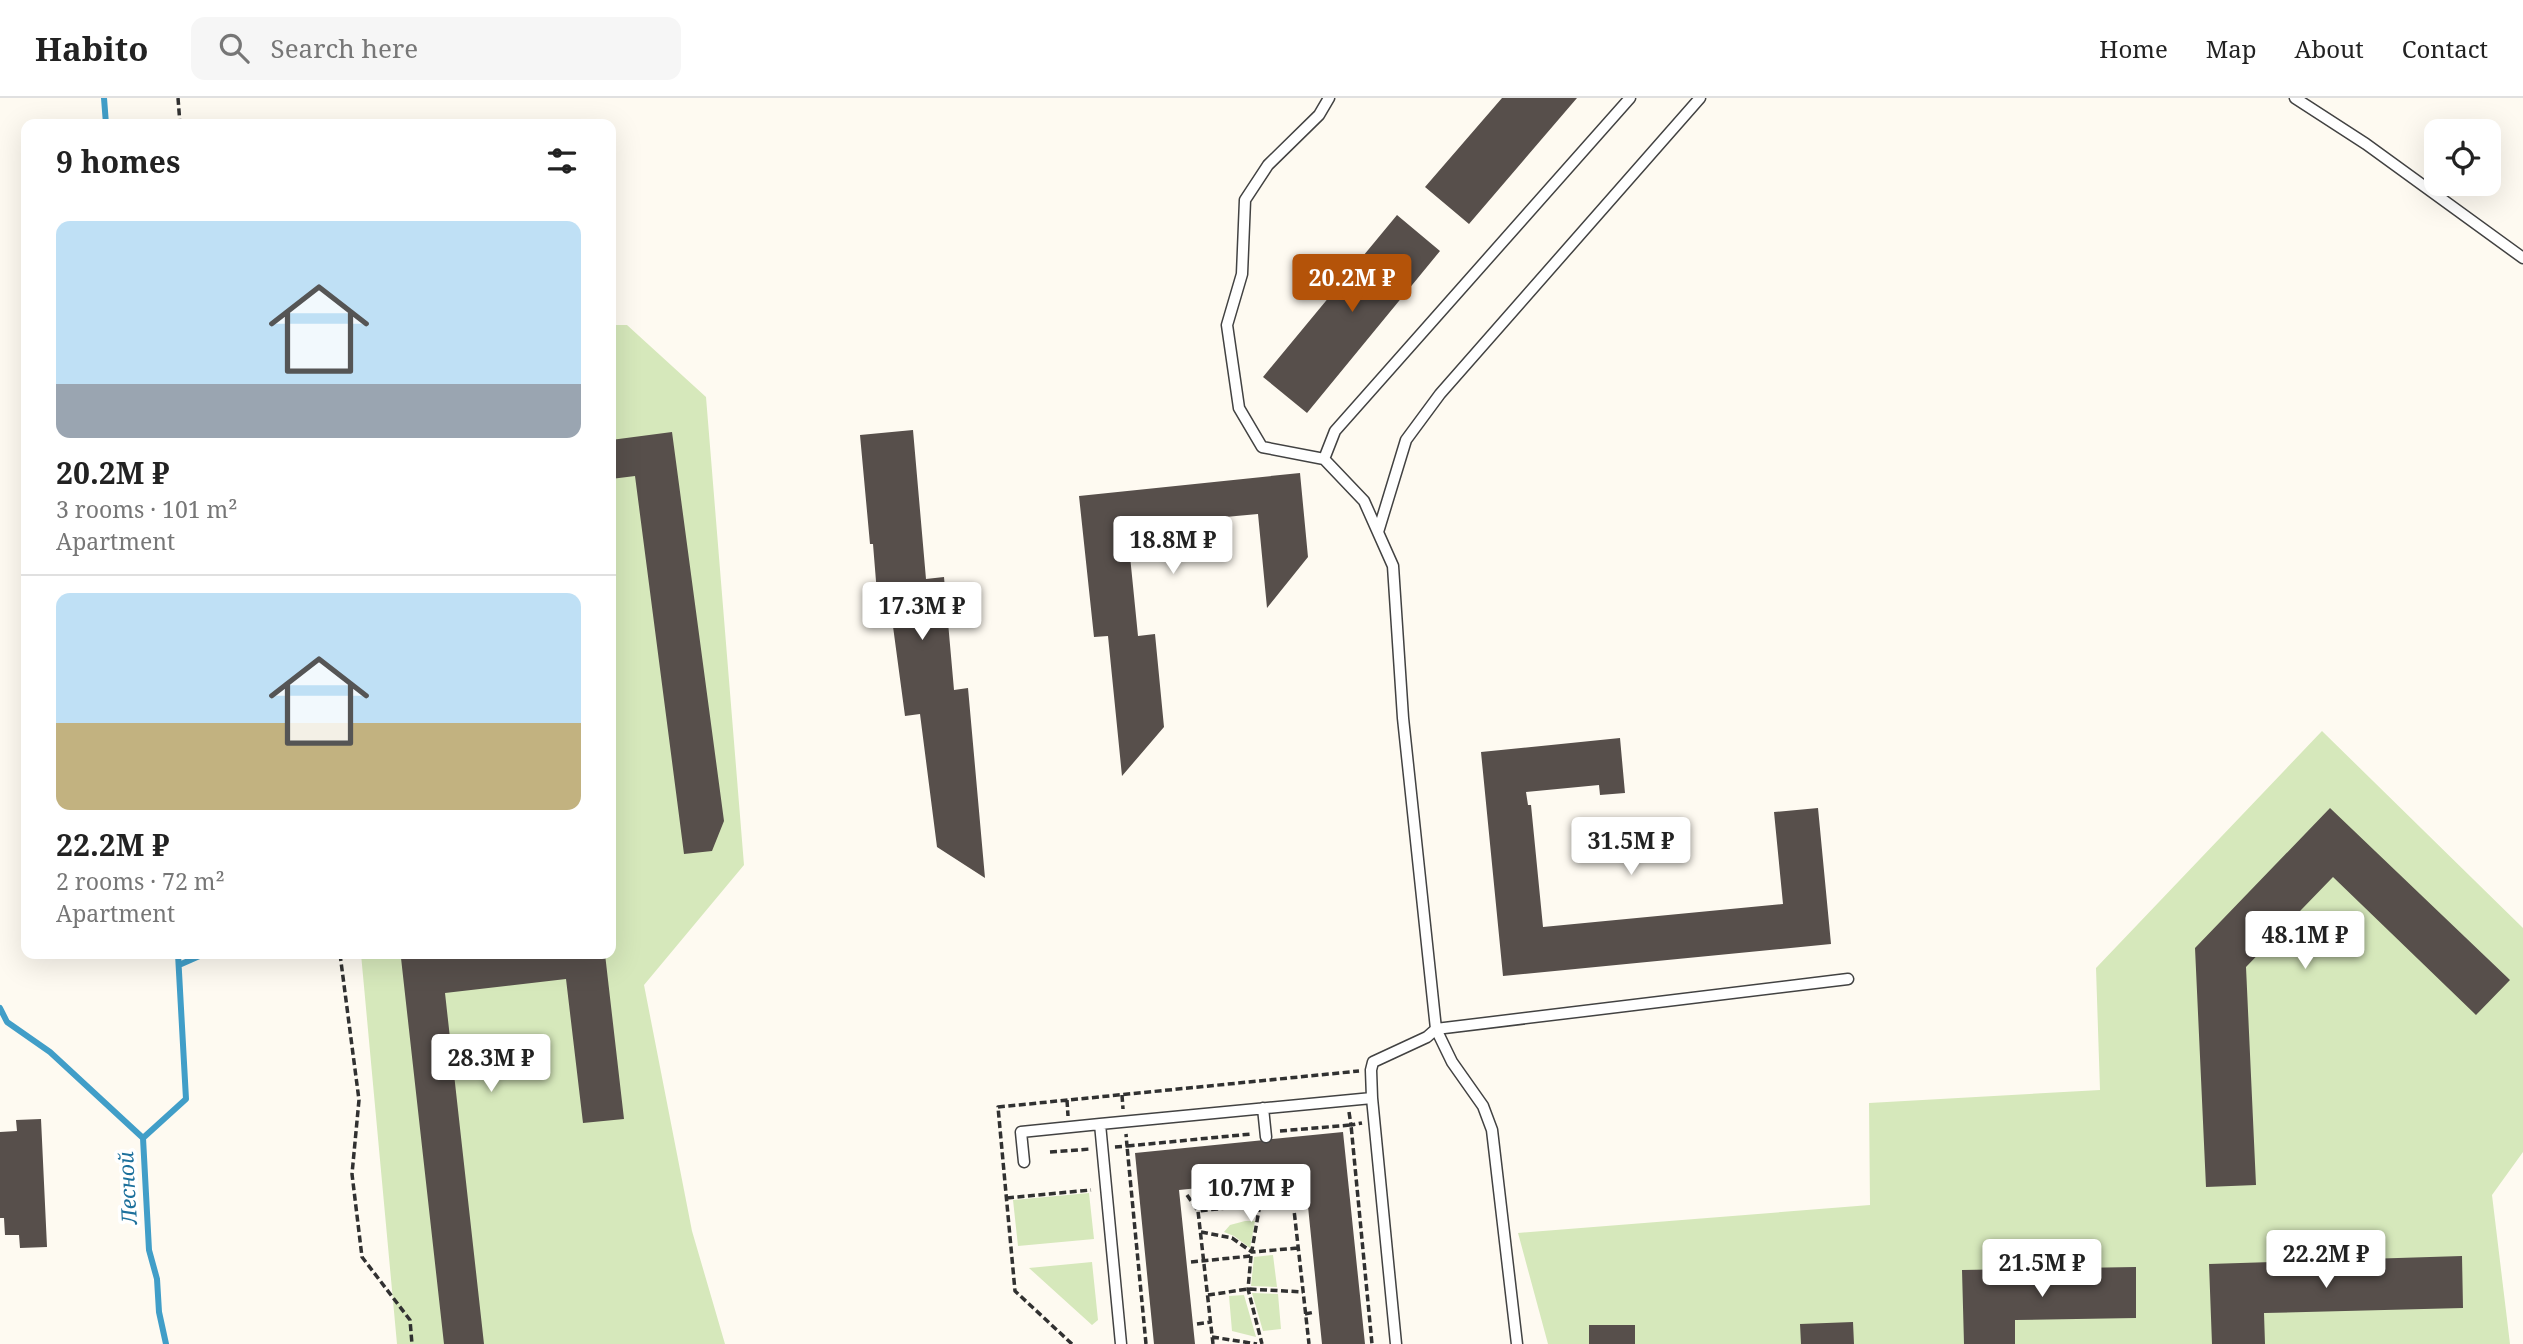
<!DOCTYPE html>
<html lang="en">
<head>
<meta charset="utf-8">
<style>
	:root { --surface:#fff; --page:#f6f6f6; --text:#222; --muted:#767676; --line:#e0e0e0; --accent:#b45309 }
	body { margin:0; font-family:"Noto Serif",serif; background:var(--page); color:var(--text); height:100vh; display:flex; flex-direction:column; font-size:26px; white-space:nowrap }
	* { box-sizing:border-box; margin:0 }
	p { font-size:23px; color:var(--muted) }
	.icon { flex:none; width:38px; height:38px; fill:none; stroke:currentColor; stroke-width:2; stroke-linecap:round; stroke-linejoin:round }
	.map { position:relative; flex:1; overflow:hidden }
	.side { position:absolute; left:21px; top:21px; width:595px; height:840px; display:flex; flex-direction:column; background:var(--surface); border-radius:14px; box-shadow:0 7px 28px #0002 }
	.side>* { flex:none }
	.fabs { position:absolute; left:2424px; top:21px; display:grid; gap:14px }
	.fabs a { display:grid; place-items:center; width:77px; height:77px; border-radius:14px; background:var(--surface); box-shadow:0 7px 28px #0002; font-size:35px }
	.price { position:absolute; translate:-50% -60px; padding:0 16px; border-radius:7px; background:#fff; color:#222; font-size:23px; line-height:46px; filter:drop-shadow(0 2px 4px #0008) }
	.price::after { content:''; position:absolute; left:50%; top:42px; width:21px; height:16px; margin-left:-10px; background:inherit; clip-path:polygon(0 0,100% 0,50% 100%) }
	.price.on { background:var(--accent); color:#fff }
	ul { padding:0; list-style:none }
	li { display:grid; align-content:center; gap:14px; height:371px; padding:0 35px }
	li+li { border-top:2px solid var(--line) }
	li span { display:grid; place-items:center; height:217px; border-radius:14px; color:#555 }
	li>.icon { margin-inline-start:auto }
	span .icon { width:126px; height:126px; fill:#fffc; stroke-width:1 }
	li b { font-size:30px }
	h2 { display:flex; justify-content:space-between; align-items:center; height:84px; padding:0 35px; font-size:30px }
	header { display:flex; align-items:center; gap:42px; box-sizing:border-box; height:98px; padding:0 35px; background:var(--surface); border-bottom:2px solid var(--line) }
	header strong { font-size:33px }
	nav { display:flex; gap:38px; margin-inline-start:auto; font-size:24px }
	.search { width:490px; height:63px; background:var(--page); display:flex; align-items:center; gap:18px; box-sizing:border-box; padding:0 24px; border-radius:14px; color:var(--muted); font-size:26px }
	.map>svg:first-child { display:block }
</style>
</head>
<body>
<header>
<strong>Habito</strong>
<div class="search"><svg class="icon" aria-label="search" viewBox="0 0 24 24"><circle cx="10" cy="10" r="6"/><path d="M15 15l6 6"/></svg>Search here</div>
<nav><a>Home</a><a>Map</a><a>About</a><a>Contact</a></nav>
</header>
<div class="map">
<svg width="2523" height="1246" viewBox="0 0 2523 1246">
	<rect width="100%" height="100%" fill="#fefaf1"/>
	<path fill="#d6e8bb" d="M611,227H627L706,299L744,767L644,887L692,1133L725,1246H397L361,856H611Z
		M2322,633L2523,830V1054L2492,1097L2510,1246H1548L1518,1135L1870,1107L1869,1005L2100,992L2096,870Z
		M1089,1095L1094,1141L1018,1148L1013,1102Z
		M1245,1123H1255L1250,1150L1234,1138L1224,1134L1230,1127Z
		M1273,1157L1277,1189L1251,1188L1254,1159Z
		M1092,1164L1098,1222L1092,1227L1029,1170Z
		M1252,1195L1278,1196L1281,1231L1263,1233Z
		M1244,1197L1256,1239L1232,1233L1229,1198Z"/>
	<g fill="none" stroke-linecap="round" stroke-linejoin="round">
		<path stroke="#419ec8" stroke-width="6" d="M104,0L106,26
			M179,867L204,856
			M0,910L7,924L50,954L143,1040L149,1152L157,1181L159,1214L166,1246
			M143,1040L186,1001L178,856"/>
	</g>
	<path fill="#574f4b" d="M1502,0H1577L1469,126L1425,89Z
		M1397,117L1440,153L1307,315L1263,279Z
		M913,332L926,481L944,479L954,592L968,590L985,780L937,749L920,616L905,618L892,521L878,508L873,446H870L860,337Z
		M672,334L724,723L712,753L684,756L635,378L611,381V342Z
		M1300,375L1308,459L1267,510L1258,416L1127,428L1138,538L1155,536L1164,629L1122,678L1108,538L1094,539L1079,398Z
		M1620,640L1625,695L1600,697L1599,687L1526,694L1528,707H1531L1543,829L1783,806L1774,714L1818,710L1831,846L1503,878L1481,654Z
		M2330,710L2510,882L2476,917L2333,779L2246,869L2256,1087L2206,1089L2195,850Z
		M439,856H605L624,1021L583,1025L566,881L445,895L484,1246H444L401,860Z
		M41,1021L47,1149L20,1150L19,1137H5L4,1120H0V1034L17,1033L16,1022Z
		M1343,1034L1365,1246H1322L1305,1079L1179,1092L1195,1246H1154L1135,1055Z
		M2462,1158L2463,1210L2264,1215L2265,1246H2212L2209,1166Z
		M2136,1169V1220L2015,1222V1246H1964L1962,1172Z
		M1853,1224L1854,1246H1801L1800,1226Z
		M1589,1227H1635V1246H1589Z"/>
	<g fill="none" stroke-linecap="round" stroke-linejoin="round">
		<defs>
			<path id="service" d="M1329,0L1319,17L1268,67L1245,102L1242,176L1227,227L1239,310L1262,349L1324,361L1335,333L1630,0
				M2295,0L2366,46L2523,160
				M1324,361L1364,403L1393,468L1403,620L1436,931L1452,964L1483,1008L1492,1032L1517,1246
				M1378,434L1406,342L1440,296L1700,0
				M1372,1000L1371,972L1373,964L1427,939L1436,931L1848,881
				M1263,1010L1266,1039
				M1024,1064L1021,1034L1100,1026
				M1121,1246L1100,1026L1372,1000L1396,1246"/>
		</defs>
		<use href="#service" stroke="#424242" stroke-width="13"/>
		<path stroke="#313131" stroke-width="3.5" stroke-dasharray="7 3.5" stroke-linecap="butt" d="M178,0L180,26
			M340,856L359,1002L352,1076L362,1159L410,1222L412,1246
			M1122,997L1123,1011
			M1067,1002L1068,1018
			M1349,1014L1351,1027L1362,1025
			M1280,1033L1351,1027L1372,1246
			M1115,1049L1127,1048L1126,1036
			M1050,1054L1090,1051
			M1187,1097L1198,1113
			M1007,1100L1091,1092
			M1293,1103L1294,1089
			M1201,1134L1232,1140L1252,1154L1298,1150
			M1251,1158L1248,1191L1262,1246
			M1191,1164L1251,1158L1260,1106
			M1208,1197L1248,1191L1303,1194
			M1305,1216L1315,1214
			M1197,1226L1211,1224
			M1212,1239L1257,1246
			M1072,1246L1015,1193L998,1009L1359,973
			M1146,1246L1127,1048L1251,1036
			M1213,1246L1198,1113L1293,1103L1309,1246"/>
		<use href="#service" stroke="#fff" stroke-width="10"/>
	</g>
	<g text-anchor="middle" stroke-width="7" stroke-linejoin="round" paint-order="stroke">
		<g font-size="21" font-style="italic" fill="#1c709c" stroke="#fff">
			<text transform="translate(128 1090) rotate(-93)" y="7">Лесной</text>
		</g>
	</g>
</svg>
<div class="fabs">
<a><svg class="icon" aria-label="locate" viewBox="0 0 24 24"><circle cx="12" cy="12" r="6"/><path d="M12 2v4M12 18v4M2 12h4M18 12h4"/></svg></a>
</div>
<b class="price on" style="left:1352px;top:216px">20.2M ₽</b>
<b class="price" style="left:1173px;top:478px">18.8M ₽</b>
<b class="price" style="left:922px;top:544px">17.3M ₽</b>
<b class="price" style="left:1631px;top:779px">31.5M ₽</b>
<b class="price" style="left:2305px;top:873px">48.1M ₽</b>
<b class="price" style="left:491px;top:996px">28.3M ₽</b>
<b class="price" style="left:1251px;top:1126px">10.7M ₽</b>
<b class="price" style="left:2326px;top:1192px">22.2M ₽</b>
<b class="price" style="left:2042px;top:1201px">21.5M ₽</b>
<section class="side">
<h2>9 homes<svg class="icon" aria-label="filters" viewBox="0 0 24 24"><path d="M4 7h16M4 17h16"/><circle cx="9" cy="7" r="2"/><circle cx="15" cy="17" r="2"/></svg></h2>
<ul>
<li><span style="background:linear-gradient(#bfe0f5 75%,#9aa5b1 0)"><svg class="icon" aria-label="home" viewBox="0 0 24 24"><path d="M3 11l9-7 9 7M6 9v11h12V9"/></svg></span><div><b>20.2M ₽</b><p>3 rooms · 101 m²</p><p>Apartment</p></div></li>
<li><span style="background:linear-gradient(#bfe0f5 60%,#c2b280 0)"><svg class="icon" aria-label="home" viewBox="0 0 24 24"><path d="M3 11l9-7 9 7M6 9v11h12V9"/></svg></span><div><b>22.2M ₽</b><p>2 rooms · 72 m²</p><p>Apartment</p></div></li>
</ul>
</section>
</div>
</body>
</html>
